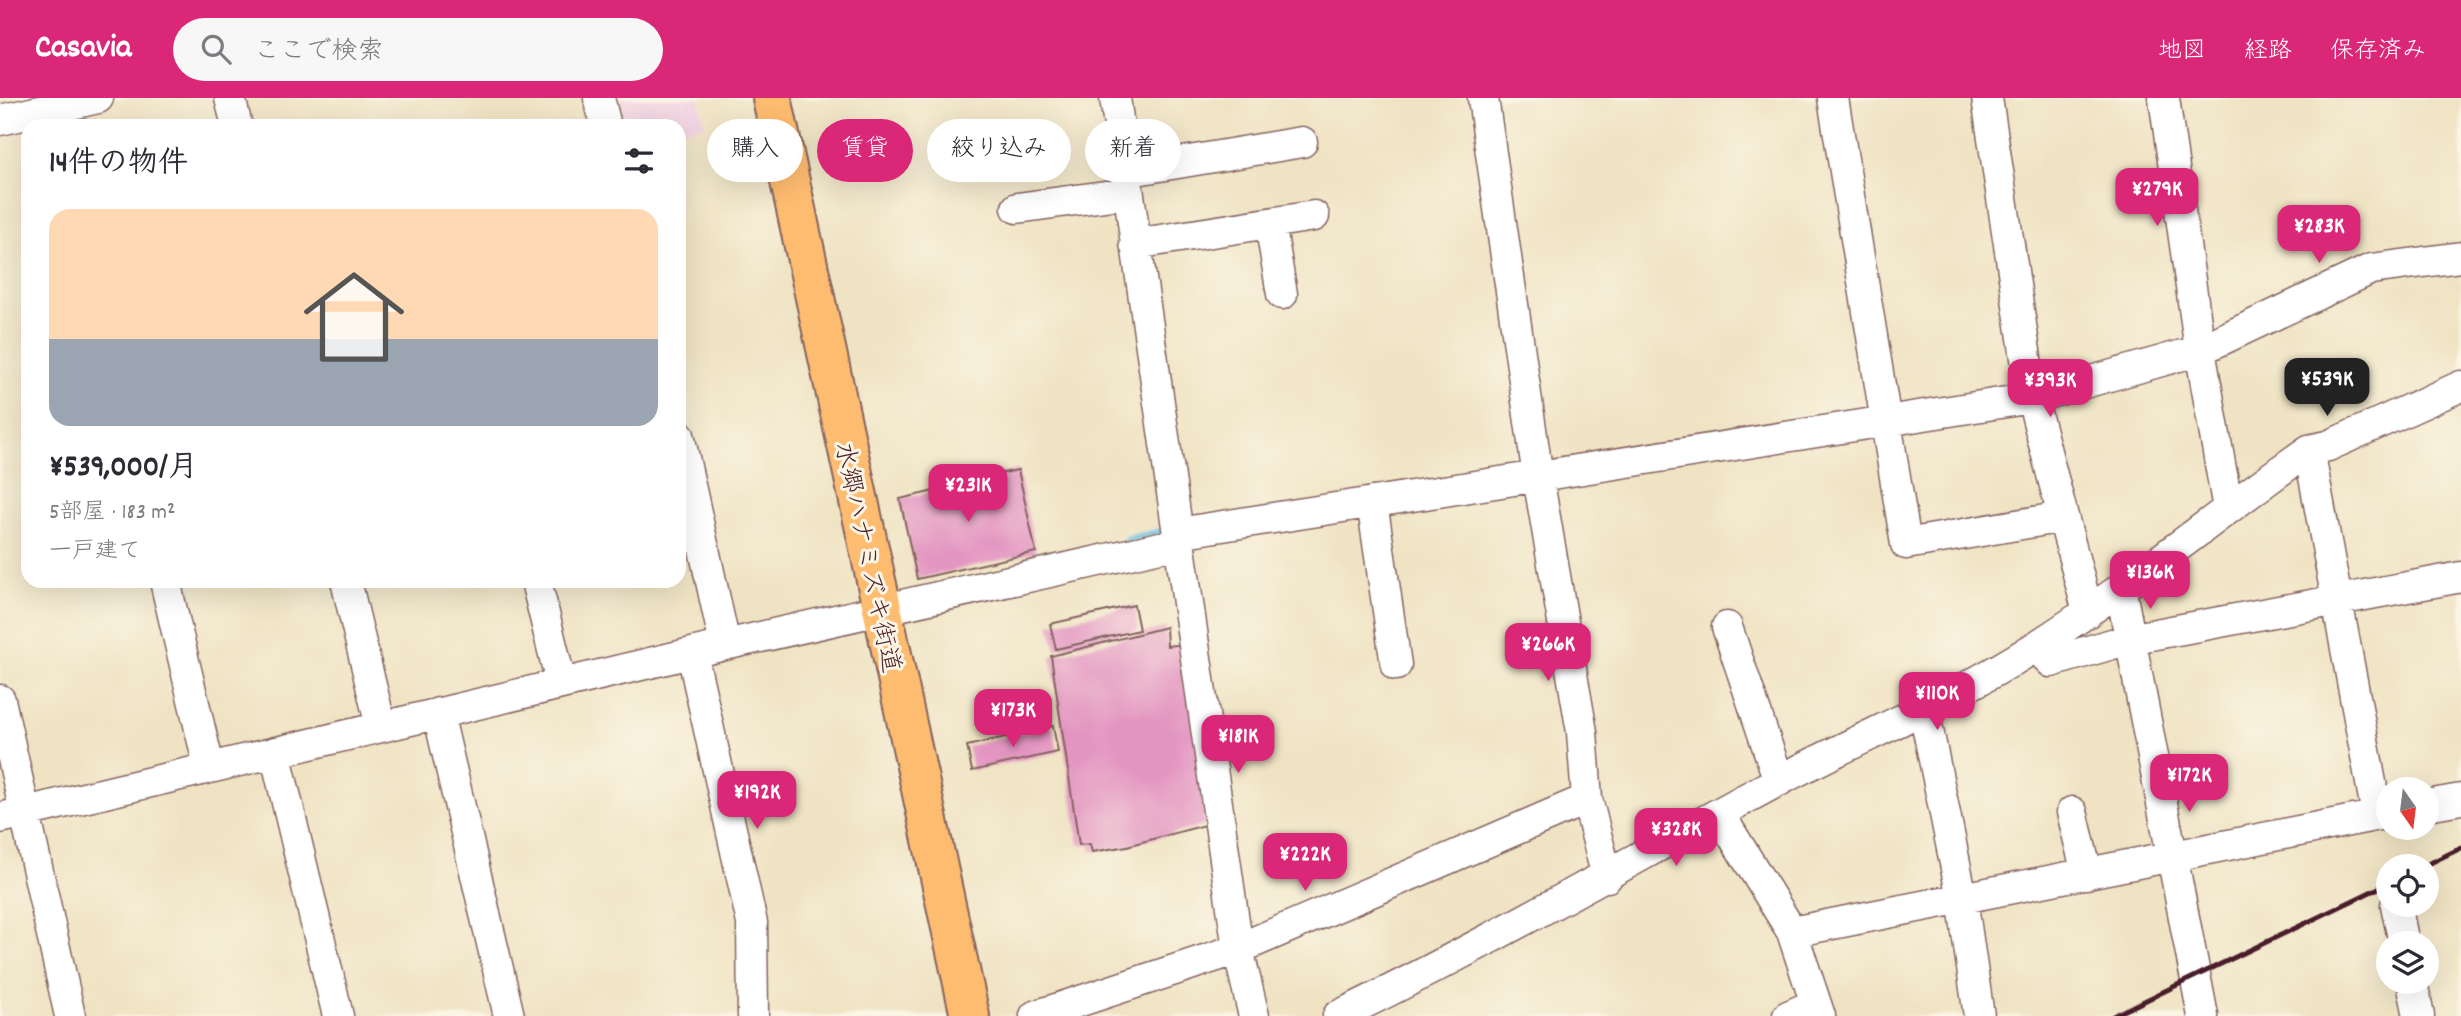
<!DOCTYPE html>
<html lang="ja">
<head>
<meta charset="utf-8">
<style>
	:root { --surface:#fff; --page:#f7f7f7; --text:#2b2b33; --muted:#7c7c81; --line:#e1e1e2; --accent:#db2777 }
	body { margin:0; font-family:Dekko,"Klee One",sans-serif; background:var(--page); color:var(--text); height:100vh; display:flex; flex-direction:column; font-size:26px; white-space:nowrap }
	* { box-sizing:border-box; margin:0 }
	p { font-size:23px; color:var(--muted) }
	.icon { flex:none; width:38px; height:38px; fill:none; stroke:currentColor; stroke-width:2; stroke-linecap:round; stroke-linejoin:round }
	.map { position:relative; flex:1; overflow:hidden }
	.drawer { position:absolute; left:21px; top:21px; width:665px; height:469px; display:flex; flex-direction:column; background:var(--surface); border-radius:21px; box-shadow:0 7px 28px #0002 }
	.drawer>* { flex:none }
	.hud { position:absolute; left:707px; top:21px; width:665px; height:63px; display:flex; gap:14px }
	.needle { width:46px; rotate:166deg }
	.tools { position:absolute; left:2376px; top:679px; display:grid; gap:14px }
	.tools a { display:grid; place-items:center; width:63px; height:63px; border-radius:50%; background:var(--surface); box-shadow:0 7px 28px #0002; font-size:35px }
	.price { position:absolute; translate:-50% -60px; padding:0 16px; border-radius:14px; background:var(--accent); color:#fff; font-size:23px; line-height:46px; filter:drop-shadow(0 2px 4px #0008) }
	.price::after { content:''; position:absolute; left:50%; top:42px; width:21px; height:16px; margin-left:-10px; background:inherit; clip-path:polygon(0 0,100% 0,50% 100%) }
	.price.current { background:#222; color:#fff }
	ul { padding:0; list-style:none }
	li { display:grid; align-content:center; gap:14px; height:371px; padding:0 28px }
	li+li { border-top:2px solid var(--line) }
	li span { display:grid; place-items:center; height:217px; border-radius:21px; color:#555 }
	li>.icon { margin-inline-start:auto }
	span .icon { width:126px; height:126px; fill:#fffc; stroke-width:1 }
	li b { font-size:30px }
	h2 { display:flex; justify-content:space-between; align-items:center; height:84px; padding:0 28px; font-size:30px }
	.chip { padding:0 24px; border-radius:32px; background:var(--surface); box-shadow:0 7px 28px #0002; font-size:24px; line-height:63px }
	.chip.current { background:var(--accent); color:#fff }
	header { display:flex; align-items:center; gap:42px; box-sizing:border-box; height:98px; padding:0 35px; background:var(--accent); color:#fff }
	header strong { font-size:33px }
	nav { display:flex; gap:38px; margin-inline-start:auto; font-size:24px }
	.search { width:490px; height:63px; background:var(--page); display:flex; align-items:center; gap:18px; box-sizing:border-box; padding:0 24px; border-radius:38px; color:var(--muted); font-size:26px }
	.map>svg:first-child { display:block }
</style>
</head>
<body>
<header>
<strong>Casavia</strong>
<div class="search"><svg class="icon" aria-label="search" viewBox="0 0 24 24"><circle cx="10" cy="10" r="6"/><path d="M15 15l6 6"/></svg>ここで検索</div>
<nav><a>地図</a><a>経路</a><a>保存済み</a></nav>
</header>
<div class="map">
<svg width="2461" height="918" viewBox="0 0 2461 918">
	<rect width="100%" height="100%" fill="#fcf5e5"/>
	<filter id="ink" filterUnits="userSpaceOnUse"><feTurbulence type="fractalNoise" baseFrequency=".0143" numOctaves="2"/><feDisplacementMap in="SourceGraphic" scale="14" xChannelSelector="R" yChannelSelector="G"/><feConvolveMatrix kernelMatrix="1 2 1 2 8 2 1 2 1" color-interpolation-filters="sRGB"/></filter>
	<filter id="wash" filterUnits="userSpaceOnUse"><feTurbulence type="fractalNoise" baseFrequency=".00686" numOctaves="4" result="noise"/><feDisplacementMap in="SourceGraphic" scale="28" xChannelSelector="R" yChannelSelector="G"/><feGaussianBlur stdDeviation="1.57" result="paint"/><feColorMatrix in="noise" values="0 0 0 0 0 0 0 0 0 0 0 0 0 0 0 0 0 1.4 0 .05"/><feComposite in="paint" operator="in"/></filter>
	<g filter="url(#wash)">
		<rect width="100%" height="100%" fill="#efe3c3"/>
		<path fill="#f1d0e2" d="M619,0H699L705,27L679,33V28H625Z"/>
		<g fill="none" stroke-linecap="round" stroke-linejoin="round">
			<path stroke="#68c2e5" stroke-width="6" d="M1127,441L1162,433"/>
		</g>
		<g id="blocks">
			<path fill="#e395c1" d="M1018,372L1036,454L917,481L900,401L960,387L958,380L987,373L989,378Z
				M1134,507L1139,532L1056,551L1050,526Z
				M1166,529L1167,548L1188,546L1205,727L1127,748L1092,754L1090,746L1079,747L1051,558Z
				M1053,628L1058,654L972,673L967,648Z"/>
		</g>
	</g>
	<g filter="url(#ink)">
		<use href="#blocks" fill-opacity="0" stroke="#846460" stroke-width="2"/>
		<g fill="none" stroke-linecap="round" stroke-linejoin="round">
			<defs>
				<path id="minor" d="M230,0L237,28
					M599,0L606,28
					M1115,0L1238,851L1254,918
					M1483,0L1538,379L1582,634L1587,701L1607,779
					M1833,0L1906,446L2063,419
					M1987,0L2032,300L2088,514
					M2164,0L2200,252L2228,411
					M0,22L98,0
					M1124,74L1302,44
					M1017,110L1127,95
					M1270,125L1282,196
					M1135,146L1314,118
					M679,337L725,547
					M2309,352L2377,717
					M1372,404L1396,567
					M1178,435L2032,300L2200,252L2371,171L2461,159
					M165,483L209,669
					M346,483L381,629
					M536,483L561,585
					M2121,493L2203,918
					M1727,529L1779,683
					M2036,549L2051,564L2129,541L2461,479
					M692,555L752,825L753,918
					M0,602L70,918
					M1924,612L1962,800L1979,918
					M438,615L509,918
					M275,654L338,918
					M2427,707L2461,701
					M2072,714L2087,776
					M1720,717L1792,834L1820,918
					M0,720L725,547L1178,445
					M2396,807L2404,845
					M1792,834L2389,715
					M2412,884L2419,918
					M1035,918L1238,851L1587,701
					M1338,918C1489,845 1634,760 1782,681C1867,636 1957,600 2038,547C2132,487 2218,416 2309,352L2328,348L2461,288
					M1788,918L1815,906"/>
				<path id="major" d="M772,0L970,918"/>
			</defs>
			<use href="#minor" stroke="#846460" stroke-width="33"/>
			<use href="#major" stroke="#846460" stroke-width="42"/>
			<use href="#minor" stroke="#fff" stroke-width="30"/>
			<use href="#major" stroke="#febc70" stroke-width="38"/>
			<path stroke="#4a1f2b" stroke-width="5" d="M2424,768L2461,750
				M2113,918L2389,785"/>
		</g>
	</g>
	<g text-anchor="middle" stroke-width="6" stroke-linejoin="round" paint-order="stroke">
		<g font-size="26" fill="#4a1f2b" stroke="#fcf5e5">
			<text transform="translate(869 459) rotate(78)" y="9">水郷ハナミズキ街道</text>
		</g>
	</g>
</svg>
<div class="tools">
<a><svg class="needle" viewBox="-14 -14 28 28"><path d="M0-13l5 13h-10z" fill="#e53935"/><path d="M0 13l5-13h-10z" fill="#7c7c81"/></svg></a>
<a><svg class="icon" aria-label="locate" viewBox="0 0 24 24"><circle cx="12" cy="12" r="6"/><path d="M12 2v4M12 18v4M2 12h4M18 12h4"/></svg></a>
<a><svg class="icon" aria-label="layers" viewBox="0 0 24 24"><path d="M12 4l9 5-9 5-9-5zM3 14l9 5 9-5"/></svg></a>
</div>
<b class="price" style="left:2157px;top:130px">¥279K</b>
<b class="price" style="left:2319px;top:167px">¥283K</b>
<b class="price current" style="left:2327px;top:320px">¥539K</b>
<b class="price" style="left:2050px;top:321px">¥393K</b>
<b class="price" style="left:968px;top:426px">¥231K</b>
<b class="price" style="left:2150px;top:513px">¥136K</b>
<b class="price" style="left:1548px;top:585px">¥266K</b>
<b class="price" style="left:1937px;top:634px">¥110K</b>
<b class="price" style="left:1013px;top:651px">¥173K</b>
<b class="price" style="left:1238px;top:677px">¥181K</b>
<b class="price" style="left:2189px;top:716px">¥172K</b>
<b class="price" style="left:757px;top:733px">¥192K</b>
<b class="price" style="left:1676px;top:770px">¥328K</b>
<b class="price" style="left:1305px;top:795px">¥222K</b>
<div class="hud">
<a class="chip">購入</a>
<a class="chip current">賃貸</a>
<a class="chip">絞り込み</a>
<a class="chip">新着</a>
</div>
<section class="drawer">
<h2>14件の物件<svg class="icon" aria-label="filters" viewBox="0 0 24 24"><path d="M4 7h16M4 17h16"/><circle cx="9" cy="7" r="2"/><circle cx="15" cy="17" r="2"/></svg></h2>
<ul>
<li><span style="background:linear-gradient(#ffd9b3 60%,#9aa5b1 0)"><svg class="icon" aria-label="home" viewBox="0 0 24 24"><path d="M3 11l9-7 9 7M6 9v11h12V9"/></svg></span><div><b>¥539,000/月</b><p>5部屋 · 183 m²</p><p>一戸建て</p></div></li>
</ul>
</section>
</div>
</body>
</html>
